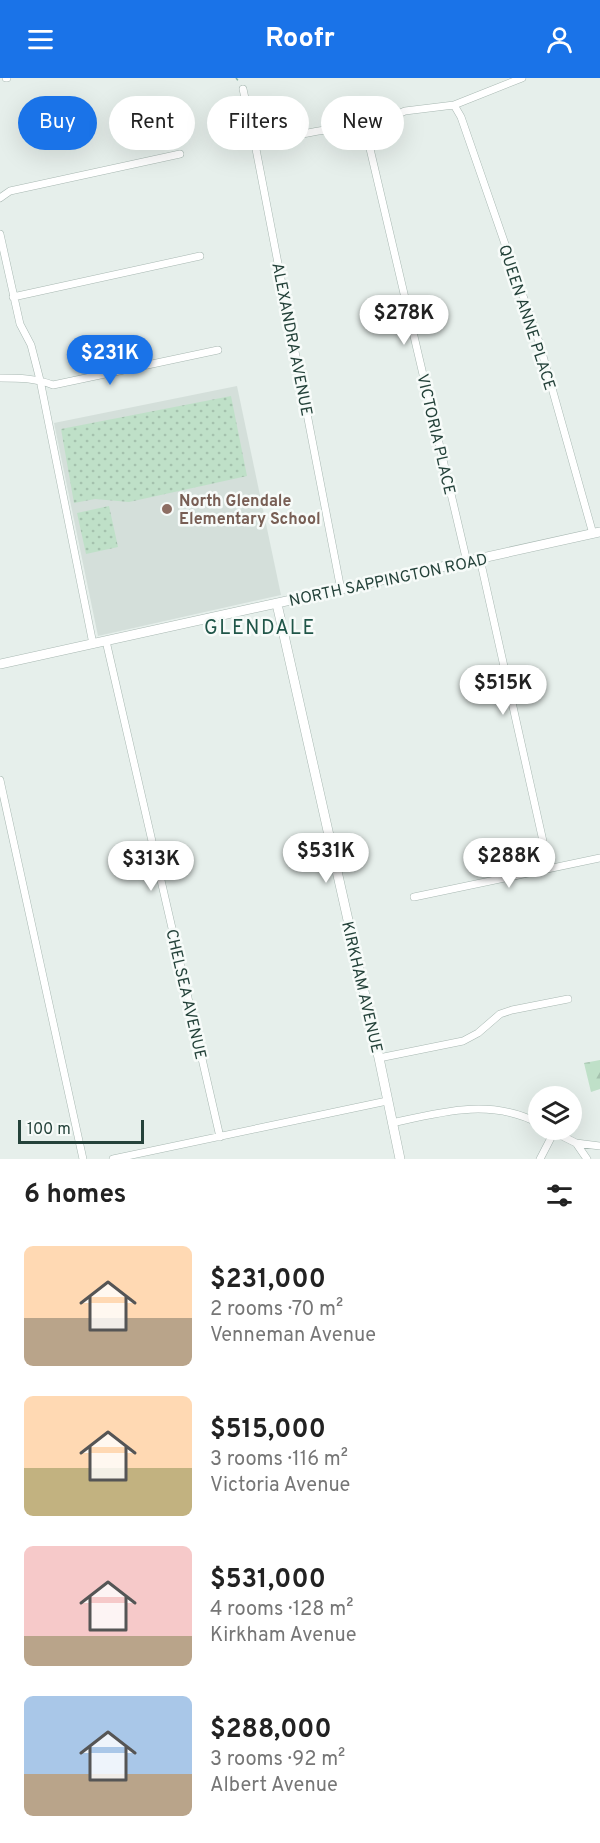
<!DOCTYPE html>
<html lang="en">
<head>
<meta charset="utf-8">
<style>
	:root { --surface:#fff; --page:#f2f2f2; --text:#222; --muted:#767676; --accent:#1a73e8 }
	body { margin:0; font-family:Overpass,sans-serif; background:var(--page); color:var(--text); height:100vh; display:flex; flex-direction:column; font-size:22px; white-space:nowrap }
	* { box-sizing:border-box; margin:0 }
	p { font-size:20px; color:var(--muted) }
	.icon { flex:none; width:33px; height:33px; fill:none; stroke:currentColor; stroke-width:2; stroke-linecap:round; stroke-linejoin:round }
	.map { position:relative; height:1081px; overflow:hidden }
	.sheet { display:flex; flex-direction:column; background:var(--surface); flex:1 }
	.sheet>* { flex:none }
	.hud { position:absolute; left:18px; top:18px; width:564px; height:54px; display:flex; gap:12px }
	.controls { position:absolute; left:528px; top:1008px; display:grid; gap:12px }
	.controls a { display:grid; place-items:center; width:54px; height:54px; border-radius:50%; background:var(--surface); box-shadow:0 6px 24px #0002; font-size:30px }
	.scale { position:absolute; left:18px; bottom:15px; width:126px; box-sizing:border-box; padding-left:6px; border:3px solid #24423a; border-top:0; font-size:16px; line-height:21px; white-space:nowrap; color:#24423a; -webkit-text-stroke:4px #f7fbf9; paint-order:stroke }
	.price { position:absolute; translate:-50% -51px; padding:0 14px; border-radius:21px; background:#fff; color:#222; font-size:20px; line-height:39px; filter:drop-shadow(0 2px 3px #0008) }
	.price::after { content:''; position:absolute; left:50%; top:36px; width:18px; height:14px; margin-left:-9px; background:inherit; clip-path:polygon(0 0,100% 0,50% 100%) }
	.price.active { background:var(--accent); color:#fff }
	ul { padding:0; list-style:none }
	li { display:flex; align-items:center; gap:18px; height:150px; padding:0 24px }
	li span { display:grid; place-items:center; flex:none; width:168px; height:120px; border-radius:9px; color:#555 }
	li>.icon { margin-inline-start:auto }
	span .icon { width:72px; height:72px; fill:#fffc; stroke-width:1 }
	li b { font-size:26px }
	h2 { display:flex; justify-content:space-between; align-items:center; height:72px; padding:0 24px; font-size:26px }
	.tag { padding:0 21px; border-radius:27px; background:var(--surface); box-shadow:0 6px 24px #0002; font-size:21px; line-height:54px }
	.tag.active { background:var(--accent); color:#fff }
	header { display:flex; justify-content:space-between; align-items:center; height:78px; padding:0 24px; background:var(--accent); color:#fff; font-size:27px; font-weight:700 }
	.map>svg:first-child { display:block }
</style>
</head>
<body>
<header><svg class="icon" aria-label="menu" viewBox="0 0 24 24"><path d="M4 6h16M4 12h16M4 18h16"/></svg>Roofr<svg class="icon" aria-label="person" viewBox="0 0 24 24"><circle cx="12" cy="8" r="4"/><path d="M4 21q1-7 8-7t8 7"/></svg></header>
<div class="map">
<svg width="600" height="1081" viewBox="0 0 600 1081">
	<defs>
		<pattern id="forest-firs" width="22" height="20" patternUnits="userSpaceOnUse" patternTransform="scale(1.5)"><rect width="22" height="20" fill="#bfe0c8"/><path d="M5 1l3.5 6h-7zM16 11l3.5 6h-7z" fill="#a4c1ad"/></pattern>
		<pattern id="park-dots" width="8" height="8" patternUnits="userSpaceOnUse" patternTransform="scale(1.5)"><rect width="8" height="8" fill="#bfe0c8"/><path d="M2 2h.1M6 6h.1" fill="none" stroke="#a4c1ad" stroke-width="1.8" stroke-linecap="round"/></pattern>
	</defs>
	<rect width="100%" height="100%" fill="#e6efeb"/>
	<path fill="#d4dfda" d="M237,308L281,517L98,558L54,345Z"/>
	<path fill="url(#forest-firs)" d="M600,982V1011L591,1014L584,985Z"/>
	<path fill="url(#park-dots)" d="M231,318L247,398L129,424L95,421L74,425L61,351Z
		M109,428L118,469L86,476L77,435Z"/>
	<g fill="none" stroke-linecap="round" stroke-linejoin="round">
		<defs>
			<path id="minor" d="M6,0H7
				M243,11L255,66L341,512
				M454,27L461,39L539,264L593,456
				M368,52L367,58L467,484
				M255,66C291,59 333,46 368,52L375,46L405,33L454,27L522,0
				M0,120L10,113L180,76
				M0,156L20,246L31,267L40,302L93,566
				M13,219L200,178
				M0,300C19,300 35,300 53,307L218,272
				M480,481L549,790
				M106,563L220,1059
				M0,702L83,1081
				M414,819L600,780
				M379,980L463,963L478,955L500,936L512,932L568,921
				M392,1045C441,1034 491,1020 538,1045
				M550,1052L576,1065L587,1081
				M576,1065L600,1068
				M113,1081L387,1023
				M540,1081L554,1054"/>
			<path id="tertiary" d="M277,526L379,980L400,1081
				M0,586L600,454"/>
		</defs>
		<use href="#minor" stroke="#a8b8b2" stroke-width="8"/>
		<use href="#tertiary" stroke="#a8b8b2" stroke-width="10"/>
		<path stroke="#86b3a5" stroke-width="1.5" stroke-dasharray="3 4.5" stroke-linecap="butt" d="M236,0L240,5"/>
		<use href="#minor" stroke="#fff" stroke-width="7"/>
		<use href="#tertiary" stroke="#fff" stroke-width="9"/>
	</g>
	<circle fill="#8d6e63" stroke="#f7fbf9" stroke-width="2" cx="167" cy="431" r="6"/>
	<g text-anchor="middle" stroke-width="5" stroke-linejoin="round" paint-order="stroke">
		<g font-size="16" fill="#24423a" stroke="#f7fbf9">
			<text transform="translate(528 239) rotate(72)" y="6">QUEEN ANNE PLACE</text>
			<text transform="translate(293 261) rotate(79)" y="6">ALEXANDRA AVENUE</text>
			<text transform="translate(437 356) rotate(77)" y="6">VICTORIA PLACE</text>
			<text transform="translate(388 501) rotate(-12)" y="6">NORTH SAPPINGTON ROAD</text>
			<text transform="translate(363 909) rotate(77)" y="6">KIRKHAM AVENUE</text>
			<text transform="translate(187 916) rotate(77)" y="6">CHELSEA AVENUE</text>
		</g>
		<g font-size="16" font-weight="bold" fill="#785e54" stroke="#f7fbf9" text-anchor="start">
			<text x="179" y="428">North Glendale<tspan x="179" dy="18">Elementary School</tspan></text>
		</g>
		<g font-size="20" letter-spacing="1.5" fill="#1f5548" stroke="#f7fbf9">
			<text x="260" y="556">GLENDALE</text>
		</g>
	</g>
</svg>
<div class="controls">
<a><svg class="icon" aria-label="layers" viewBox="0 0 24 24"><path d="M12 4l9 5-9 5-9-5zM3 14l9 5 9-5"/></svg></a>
</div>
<div class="scale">100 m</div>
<b class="price" style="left:404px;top:268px">$278K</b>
<b class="price active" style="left:110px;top:308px">$231K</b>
<b class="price" style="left:503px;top:638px">$515K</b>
<b class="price" style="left:326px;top:806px">$531K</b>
<b class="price" style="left:509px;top:811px">$288K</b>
<b class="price" style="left:151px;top:814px">$313K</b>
<div class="hud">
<a class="tag active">Buy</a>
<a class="tag">Rent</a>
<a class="tag">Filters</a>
<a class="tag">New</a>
</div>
</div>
<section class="sheet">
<h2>6 homes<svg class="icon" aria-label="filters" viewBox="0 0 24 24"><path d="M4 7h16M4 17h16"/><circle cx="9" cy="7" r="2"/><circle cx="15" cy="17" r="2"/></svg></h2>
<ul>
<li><span style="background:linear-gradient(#ffd9b3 60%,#b9a48a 0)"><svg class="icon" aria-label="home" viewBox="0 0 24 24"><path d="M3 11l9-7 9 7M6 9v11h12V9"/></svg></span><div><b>$231,000</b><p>2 rooms · 70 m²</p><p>Venneman Avenue</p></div></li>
<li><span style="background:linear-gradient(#ffd9b3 60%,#c2b280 0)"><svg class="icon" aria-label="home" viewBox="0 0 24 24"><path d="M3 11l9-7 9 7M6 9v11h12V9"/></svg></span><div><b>$515,000</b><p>3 rooms · 116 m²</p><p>Victoria Avenue</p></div></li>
<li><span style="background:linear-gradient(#f6c9c9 75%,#b9a48a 0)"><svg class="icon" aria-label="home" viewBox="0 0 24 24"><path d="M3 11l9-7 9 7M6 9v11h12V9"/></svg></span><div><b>$531,000</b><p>4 rooms · 128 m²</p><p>Kirkham Avenue</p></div></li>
<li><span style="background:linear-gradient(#a9c7e8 65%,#b9a48a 0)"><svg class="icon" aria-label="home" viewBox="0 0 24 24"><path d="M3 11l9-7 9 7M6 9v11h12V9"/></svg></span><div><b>$288,000</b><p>3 rooms · 92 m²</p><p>Albert Avenue</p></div></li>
</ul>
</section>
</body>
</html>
